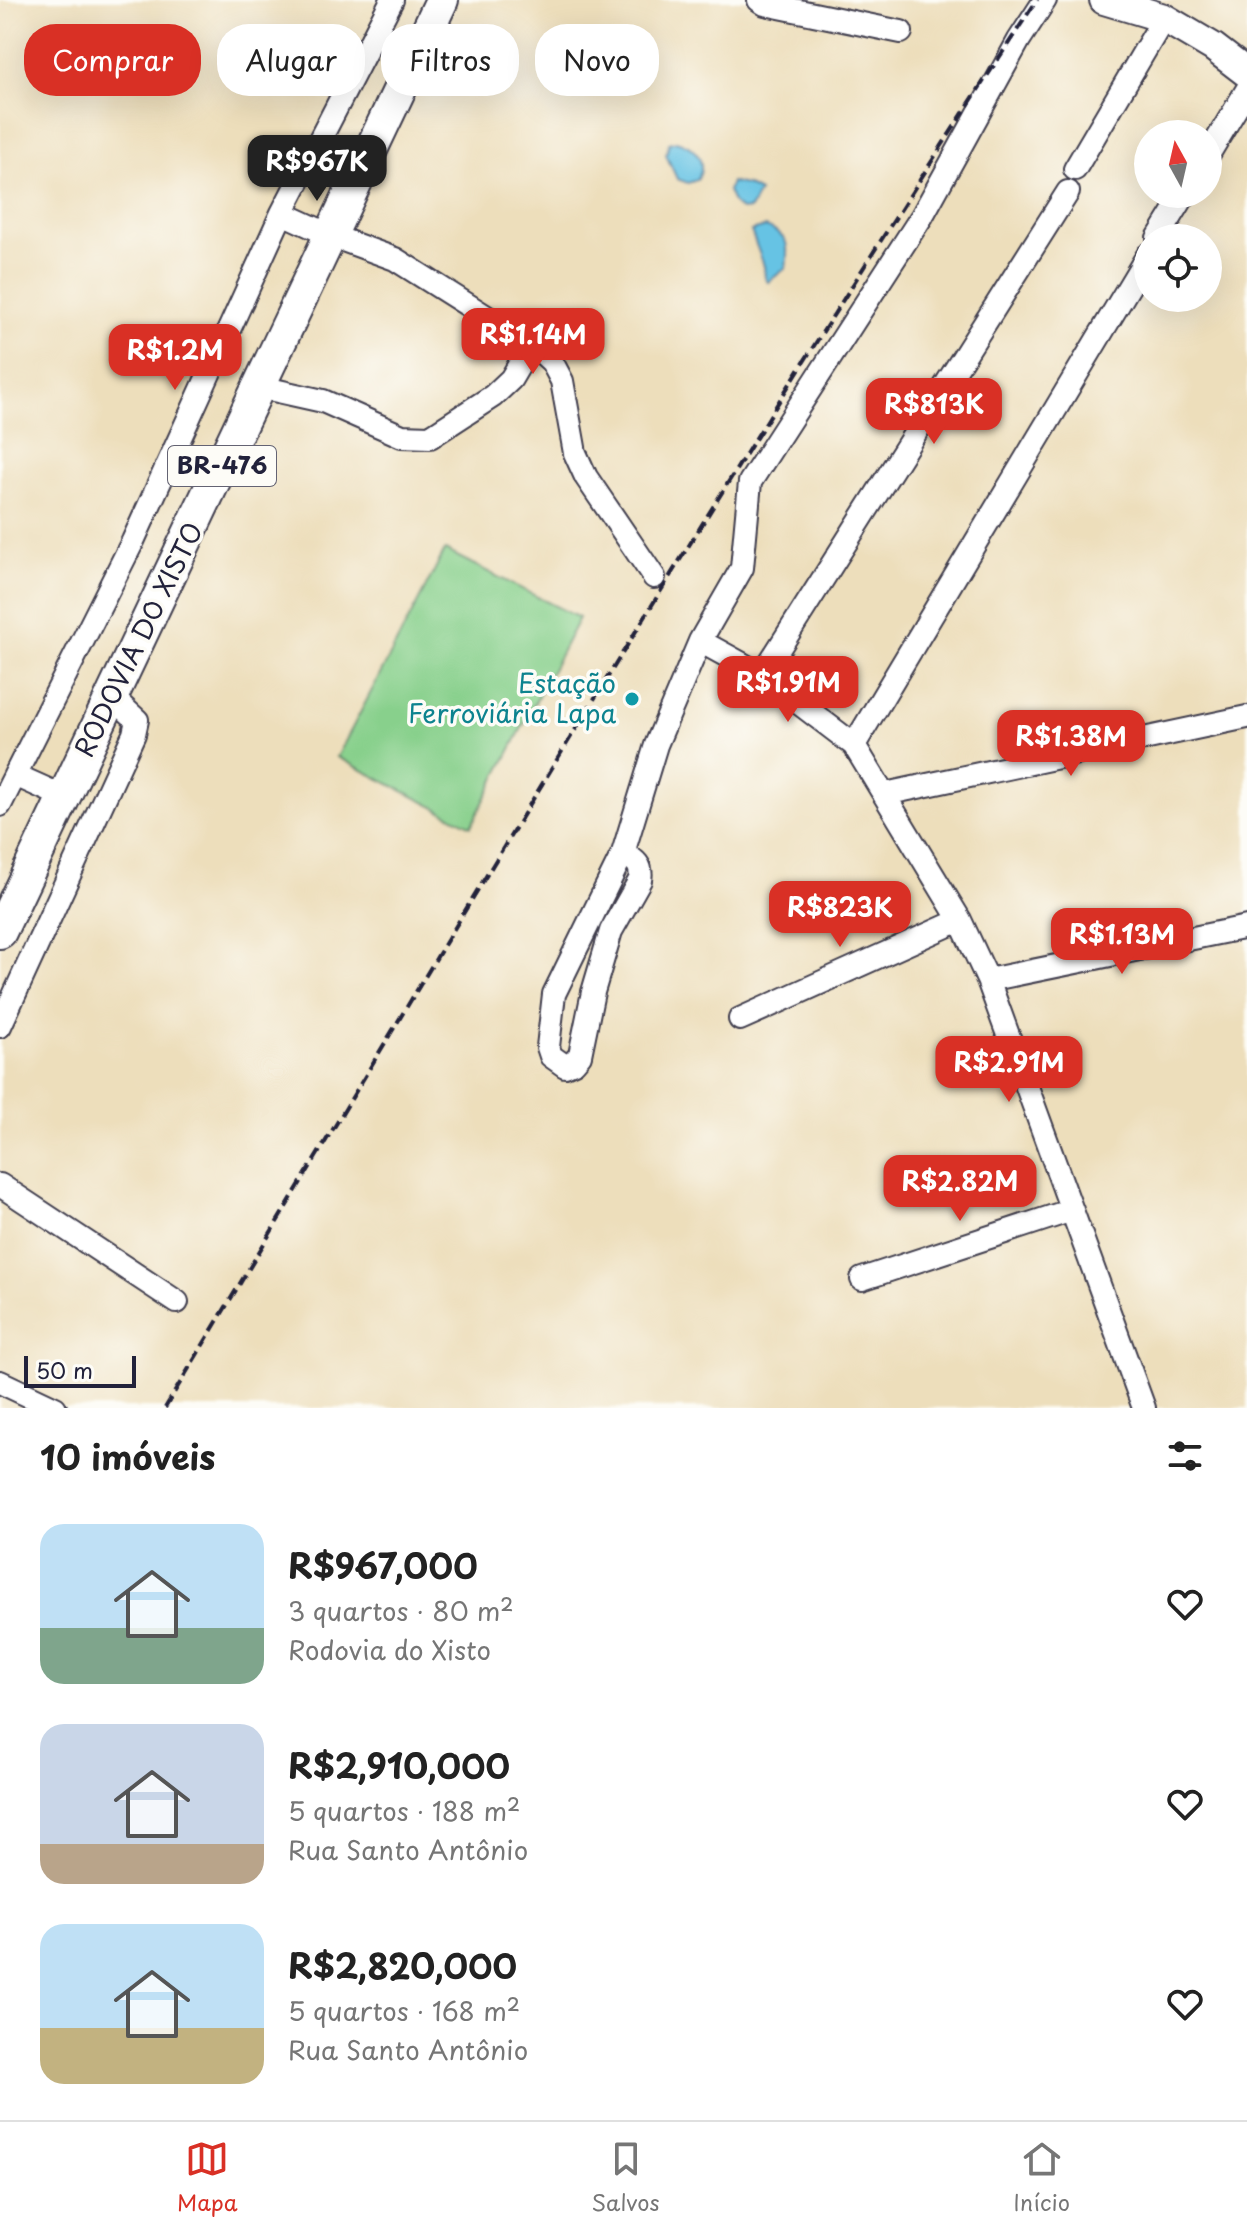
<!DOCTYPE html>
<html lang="pt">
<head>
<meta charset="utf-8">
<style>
	:root { --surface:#fff; --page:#f6f6f6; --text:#222; --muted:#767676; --line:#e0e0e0; --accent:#d93025 }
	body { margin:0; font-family:"Playpen Sans",sans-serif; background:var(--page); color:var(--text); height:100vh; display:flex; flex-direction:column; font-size:30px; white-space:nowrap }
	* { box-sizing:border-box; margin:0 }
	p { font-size:26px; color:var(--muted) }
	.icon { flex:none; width:44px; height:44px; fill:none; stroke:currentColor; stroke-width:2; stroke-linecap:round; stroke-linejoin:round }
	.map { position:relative; height:1408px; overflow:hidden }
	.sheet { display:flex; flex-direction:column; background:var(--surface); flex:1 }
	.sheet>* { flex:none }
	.banner { position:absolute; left:24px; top:24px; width:800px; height:72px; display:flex; gap:16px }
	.needle { width:52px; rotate:352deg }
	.tools { position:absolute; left:1134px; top:120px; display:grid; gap:16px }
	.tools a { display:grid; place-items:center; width:88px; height:88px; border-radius:50%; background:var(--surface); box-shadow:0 8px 32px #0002; font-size:40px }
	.scale { position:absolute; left:24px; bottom:20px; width:112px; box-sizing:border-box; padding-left:8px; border:4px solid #22223b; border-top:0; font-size:22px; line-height:28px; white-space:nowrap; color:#22223b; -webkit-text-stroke:6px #fdfcf7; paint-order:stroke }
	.price { position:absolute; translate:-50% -68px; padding:0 18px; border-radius:16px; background:var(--accent); color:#fff; font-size:26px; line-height:52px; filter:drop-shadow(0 2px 4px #0008) }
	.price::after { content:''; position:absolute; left:50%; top:48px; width:24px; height:18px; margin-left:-12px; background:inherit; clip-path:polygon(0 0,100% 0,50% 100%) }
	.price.on { background:#222; color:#fff }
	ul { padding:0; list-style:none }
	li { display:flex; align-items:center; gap:24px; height:200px; padding:0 40px }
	li span { display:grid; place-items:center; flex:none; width:224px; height:160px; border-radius:24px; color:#555 }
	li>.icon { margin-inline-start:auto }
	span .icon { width:96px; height:96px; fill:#fffc; stroke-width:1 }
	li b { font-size:34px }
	h2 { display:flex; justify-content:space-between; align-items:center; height:96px; padding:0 40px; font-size:34px }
	.tag { padding:0 28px; border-radius:32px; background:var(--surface); box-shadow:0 8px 32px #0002; font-size:28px; line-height:72px }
	.tag.on { background:var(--accent); color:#fff }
	.menu { display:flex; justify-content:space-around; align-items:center; height:112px; border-top:2px solid var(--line); background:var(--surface); font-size:22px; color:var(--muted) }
	.menu a { display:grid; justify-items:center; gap:4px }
	.menu .on { color:var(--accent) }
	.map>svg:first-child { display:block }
</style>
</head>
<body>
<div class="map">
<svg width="1247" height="1408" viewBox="0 0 1247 1408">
	<rect width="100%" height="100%" fill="#fdfcf7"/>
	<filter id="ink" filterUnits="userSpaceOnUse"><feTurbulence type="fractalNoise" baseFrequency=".0125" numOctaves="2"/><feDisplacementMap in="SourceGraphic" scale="16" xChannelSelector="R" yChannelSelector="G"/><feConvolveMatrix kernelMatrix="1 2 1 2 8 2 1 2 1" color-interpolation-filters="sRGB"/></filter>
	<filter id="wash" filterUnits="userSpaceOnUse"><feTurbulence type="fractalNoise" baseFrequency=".006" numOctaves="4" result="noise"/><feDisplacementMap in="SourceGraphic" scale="32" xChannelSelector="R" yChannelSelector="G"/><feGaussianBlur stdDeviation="1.8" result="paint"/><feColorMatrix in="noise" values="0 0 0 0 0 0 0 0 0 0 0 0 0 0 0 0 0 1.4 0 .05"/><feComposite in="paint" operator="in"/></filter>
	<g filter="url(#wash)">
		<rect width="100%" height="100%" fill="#eddebb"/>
		<path fill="#88d08c" stroke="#557964" stroke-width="2" d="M445,550L579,618L471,826L337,757Z"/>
		<path fill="#66c3e4" stroke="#447290" stroke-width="2" d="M676,141C695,146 708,161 697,180L688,183L677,179L666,155L669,143Z
			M731,182L746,185L759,192L750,209L741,210L733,203L728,191Z
			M766,227C789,236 789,245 786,268L768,282L765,278L764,266L751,231Z"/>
	</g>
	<g filter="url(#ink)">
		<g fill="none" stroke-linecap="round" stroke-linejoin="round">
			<defs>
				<path id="minor" d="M759,0L765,4L901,32
					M1208,155L1247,90
					M1075,169L1164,18
					M282,213L332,236L395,259L539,350L552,362L562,381L575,453L586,477L654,577
					M1158,238L1185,194
					M260,387L323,401L402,436L430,437L493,396L511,379L531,345
					M700,641L762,675L854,745L960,920L988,980L1144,1408
					M762,675L1068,192
					M854,745L1148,255
					M15,775L64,797
					M885,794L1247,717
					M0,805L133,541L282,213L392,0
					M623,853L656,745L700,641L742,568L750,482L922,216L1019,40L1045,0
					M623,853C635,860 643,865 640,880L611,931L593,992L580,1055L574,1062L565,1066L551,1056L548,1047L554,994Z
					M988,980L1247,927
					M740,1019L960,920
					M0,1026L134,734L137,720L112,697
					M0,1185L177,1302
					M862,1279L1072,1210
					M0,1382L55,1408"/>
				<path id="major" d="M1104,0L1164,18L1213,47L1247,73"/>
				<path id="highway" d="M0,932L442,0"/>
			</defs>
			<use href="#minor" stroke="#403e4e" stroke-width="26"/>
			<use href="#major" stroke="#403e4e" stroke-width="32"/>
			<use href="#highway" stroke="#403e4e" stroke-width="36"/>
			<use href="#minor" stroke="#fff" stroke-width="22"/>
			<use href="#major" stroke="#fff" stroke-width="28"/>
			<use href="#highway" stroke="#fff" stroke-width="32"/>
			<path stroke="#22223b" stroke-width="4" stroke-dasharray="12 6" stroke-linecap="butt" d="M165,1408C450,935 733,461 1037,0"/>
		</g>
	</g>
	<circle fill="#0f9aa8" stroke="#fdfcf7" stroke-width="3" cx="632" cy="699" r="8"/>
	<g text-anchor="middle" stroke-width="7" stroke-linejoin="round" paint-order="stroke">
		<rect fill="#fdfcf7" stroke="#646373" stroke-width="2" x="168" y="446" width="108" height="40" rx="6"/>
		<g font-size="24" font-weight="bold" fill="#22223b">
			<text x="222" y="474">BR-476</text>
		</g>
		<g font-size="26" fill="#22223b" stroke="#fdfcf7">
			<text transform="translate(139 640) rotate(-64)" y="9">RODOVIA DO XISTO</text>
		</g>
		<g font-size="26" fill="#0d838f" stroke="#fdfcf7" text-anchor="end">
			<text x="616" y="693">Estação<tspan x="616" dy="30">Ferroviária Lapa</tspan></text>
		</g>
	</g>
</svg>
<div class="tools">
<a><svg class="needle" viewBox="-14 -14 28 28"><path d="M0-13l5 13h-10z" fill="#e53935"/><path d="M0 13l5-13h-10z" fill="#767676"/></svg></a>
<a><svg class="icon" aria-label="locate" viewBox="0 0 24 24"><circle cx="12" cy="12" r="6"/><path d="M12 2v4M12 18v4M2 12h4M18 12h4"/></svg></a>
</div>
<div class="scale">50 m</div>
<b class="price on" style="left:317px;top:203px">R$967K</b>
<b class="price" style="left:533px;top:376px">R$1.14M</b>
<b class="price" style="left:175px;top:392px">R$1.2M</b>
<b class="price" style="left:934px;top:446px">R$813K</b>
<b class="price" style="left:788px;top:724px">R$1.91M</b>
<b class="price" style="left:1071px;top:778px">R$1.38M</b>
<b class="price" style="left:840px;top:949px">R$823K</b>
<b class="price" style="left:1122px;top:976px">R$1.13M</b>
<b class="price" style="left:1009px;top:1104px">R$2.91M</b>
<b class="price" style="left:960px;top:1223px">R$2.82M</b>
<div class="banner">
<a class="tag on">Comprar</a>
<a class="tag">Alugar</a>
<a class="tag">Filtros</a>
<a class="tag">Novo</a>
</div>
</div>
<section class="sheet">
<h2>10 imóveis<svg class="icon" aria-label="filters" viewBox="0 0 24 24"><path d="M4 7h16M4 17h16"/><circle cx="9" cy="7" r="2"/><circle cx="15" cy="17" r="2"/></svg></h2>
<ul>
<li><span style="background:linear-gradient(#bfe0f5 65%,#7fa58c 0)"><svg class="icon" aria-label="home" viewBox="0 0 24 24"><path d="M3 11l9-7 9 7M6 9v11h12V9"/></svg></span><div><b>R$967,000</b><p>3 quartos · 80 m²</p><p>Rodovia do Xisto</p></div><svg class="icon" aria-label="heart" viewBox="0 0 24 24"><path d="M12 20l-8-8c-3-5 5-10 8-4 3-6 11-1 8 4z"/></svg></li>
<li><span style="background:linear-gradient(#c9d6e8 75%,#b9a48a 0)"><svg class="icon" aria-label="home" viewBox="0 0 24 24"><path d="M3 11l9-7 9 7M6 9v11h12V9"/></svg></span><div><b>R$2,910,000</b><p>5 quartos · 188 m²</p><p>Rua Santo Antônio</p></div><svg class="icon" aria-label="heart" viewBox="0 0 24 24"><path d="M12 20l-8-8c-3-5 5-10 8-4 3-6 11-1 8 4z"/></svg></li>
<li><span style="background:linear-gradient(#bfe0f5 65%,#c2b280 0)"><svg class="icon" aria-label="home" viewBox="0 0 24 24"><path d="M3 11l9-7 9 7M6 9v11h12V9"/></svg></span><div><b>R$2,820,000</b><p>5 quartos · 168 m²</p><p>Rua Santo Antônio</p></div><svg class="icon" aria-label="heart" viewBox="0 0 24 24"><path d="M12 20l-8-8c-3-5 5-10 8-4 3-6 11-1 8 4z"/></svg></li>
</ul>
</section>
<nav class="menu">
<a class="on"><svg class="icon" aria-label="map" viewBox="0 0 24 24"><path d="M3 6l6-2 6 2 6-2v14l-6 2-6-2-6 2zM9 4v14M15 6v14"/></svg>Mapa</a>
<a><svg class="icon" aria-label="saved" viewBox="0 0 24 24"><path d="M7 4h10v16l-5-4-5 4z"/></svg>Salvos</a>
<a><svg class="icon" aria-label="home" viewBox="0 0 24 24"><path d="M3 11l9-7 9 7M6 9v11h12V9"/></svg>Início</a>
</nav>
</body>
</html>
